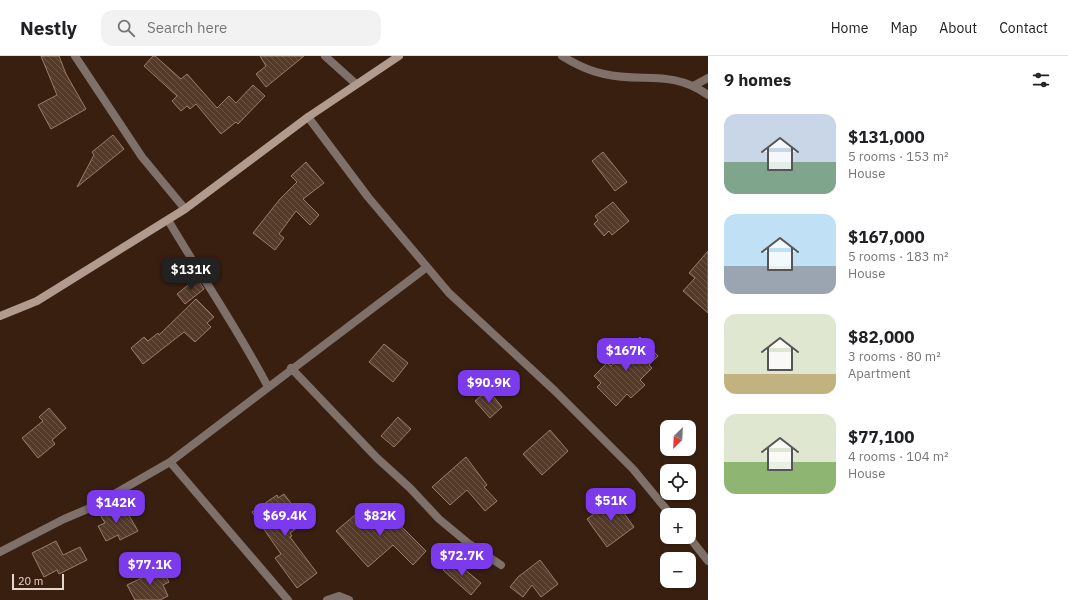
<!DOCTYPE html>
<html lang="en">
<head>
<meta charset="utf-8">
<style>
	:root { --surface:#fff; --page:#f2f2f2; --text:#202124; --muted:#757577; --line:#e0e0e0; --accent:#7c3aed }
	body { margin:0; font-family:"IBM Plex Sans",sans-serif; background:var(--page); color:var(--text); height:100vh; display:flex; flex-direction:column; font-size:15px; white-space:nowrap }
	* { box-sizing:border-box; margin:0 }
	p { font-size:13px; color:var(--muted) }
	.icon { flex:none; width:22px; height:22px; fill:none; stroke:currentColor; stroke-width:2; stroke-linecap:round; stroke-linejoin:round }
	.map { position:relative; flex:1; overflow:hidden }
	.sheet { display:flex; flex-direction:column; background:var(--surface); width:360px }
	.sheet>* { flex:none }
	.needle { width:26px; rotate:204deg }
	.buttons { position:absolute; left:660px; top:364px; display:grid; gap:8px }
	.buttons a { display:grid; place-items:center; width:36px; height:36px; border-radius:8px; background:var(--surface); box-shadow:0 1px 3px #0004; font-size:20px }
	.scale { position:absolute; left:12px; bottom:10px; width:52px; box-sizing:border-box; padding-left:4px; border:2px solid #e6d5cb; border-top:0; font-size:11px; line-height:14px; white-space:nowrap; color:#e6d5cb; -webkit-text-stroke:3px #391f10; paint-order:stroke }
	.price { position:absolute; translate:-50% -34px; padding:0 9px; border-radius:8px; background:var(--accent); color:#fff; font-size:13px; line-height:26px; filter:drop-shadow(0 1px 2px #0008) }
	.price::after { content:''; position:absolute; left:50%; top:24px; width:12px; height:9px; margin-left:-6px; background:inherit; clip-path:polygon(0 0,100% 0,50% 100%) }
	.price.active { background:#222; color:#fff }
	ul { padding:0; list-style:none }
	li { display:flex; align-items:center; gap:12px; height:100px; padding:0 16px }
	li span { display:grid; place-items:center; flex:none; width:112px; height:80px; border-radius:12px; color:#555 }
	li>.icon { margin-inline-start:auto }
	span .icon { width:48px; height:48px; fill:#fffc; stroke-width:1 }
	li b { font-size:17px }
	h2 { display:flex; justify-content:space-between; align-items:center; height:48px; padding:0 16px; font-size:17px }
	header { display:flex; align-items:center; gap:24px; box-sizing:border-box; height:56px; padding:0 20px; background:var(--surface); border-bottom:1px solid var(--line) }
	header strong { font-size:19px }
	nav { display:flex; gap:22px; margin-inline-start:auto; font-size:14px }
	.search { width:280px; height:36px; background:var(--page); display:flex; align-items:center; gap:10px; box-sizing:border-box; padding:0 14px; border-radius:12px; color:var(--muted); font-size:15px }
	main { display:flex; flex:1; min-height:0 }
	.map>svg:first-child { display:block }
</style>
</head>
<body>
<header>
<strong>Nestly</strong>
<div class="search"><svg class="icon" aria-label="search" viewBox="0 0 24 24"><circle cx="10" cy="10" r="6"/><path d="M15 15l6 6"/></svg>Search here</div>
<nav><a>Home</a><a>Map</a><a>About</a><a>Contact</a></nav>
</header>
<main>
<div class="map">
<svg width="708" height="544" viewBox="0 0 708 544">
	<defs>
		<pattern id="building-back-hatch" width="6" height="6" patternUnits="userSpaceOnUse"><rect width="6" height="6" fill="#563a29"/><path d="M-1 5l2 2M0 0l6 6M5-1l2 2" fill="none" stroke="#6e5647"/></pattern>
	</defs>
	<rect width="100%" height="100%" fill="#391f10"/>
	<path fill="url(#building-back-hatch)" stroke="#9c7c6b" d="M41,0H59L66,18L86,53L51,73L38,49L57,39Z
		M153,0H155L181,23L187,18L217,52L229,40L236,47L253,29L265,40L238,68L236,66L221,78L196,48L190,53L187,50L181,55L172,45L177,40L144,10Z
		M260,0H304L266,31L256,18L266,10Z
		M113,79L124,93L77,131L94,99L92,96Z
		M603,96L627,126L615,135L592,105Z
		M306,106L324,127L303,143L319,159L310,169L296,155L279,178L284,182L275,194L253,177L280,143L297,126L291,120Z
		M613,146L629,165L612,179L609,175L604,180L594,168L598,164L595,160Z
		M708,195V257L683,235L695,222L689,217Z
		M208,212L217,222L212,226L206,215Z
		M197,222L204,233L185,248L177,238Z
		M196,243L214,261L207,267L211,271L195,286L184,276L143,308L131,292L144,281L148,285L158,277L159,279Z
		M640,281L658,300L649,309L652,312L640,324L645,329L631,342L627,338L616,350L597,331L601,327L594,320L607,307L611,310Z
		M384,288L408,307L393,326L369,306Z
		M488,334L502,351L490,362L475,345Z
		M49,352L66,372L52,384L55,388L38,402L22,382L43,365L39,361Z
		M398,361L411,373L394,391L381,380Z
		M550,374L568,395L542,419L523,398Z
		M466,401L487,429L484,431L497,445L485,455L467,434L450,449L432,431Z
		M284,438L305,466L290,477L292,480L290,481L317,517L297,532L275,502L281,498L252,456L277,439L278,442Z
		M618,440L628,453L623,456L634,471L607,491L587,463Z
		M116,448L121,459L127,456L138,475L120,484L118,479L106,485L98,470L105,467L99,457Z
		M395,450L403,461L397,466L426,495L413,509L393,489L368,511L336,475L355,459L363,468L383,451L387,456Z
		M56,485L63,499L80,491L87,504L59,518L57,514L44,521L32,497Z
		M456,504L464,513L481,527L471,539L443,514Z
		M540,504L558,528L541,541L532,529L523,541L510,531L518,521Z
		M155,510L157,513L161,511L169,526L163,529L168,540L160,544H135L127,529L144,521L142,517Z"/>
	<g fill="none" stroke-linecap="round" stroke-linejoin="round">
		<path stroke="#7f7069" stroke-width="8" d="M75,0L142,101L185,153
			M325,0L356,28
			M562,0C575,8 589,15 604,18C643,27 672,13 708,39
			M695,29L708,22
			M308,61L368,141L449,237L555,335L633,413L671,459
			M168,164C201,220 238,273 268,331
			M291,312L377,402L410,432L439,463L468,487L501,509
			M689,481L708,505
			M0,496L64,463L90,452L170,406
			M288,544L170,406L427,211
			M327,544L339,540L349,544"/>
		<path stroke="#b19a8e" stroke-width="8" d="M0,260L37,245L185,153L308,61L399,0"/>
	</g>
</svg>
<div class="buttons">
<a><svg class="needle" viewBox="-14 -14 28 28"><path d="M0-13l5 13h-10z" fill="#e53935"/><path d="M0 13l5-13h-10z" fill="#757577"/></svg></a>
<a><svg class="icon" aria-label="locate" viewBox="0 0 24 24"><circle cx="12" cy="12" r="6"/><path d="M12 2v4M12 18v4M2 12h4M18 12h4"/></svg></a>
<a>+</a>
<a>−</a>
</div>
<div class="scale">20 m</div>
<b class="price active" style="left:191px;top:235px">$131K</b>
<b class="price" style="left:626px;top:316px">$167K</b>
<b class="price" style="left:489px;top:348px">$90.9K</b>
<b class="price" style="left:611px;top:466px">$51K</b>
<b class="price" style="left:116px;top:468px">$142K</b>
<b class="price" style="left:285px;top:481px">$69.4K</b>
<b class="price" style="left:380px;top:481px">$82K</b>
<b class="price" style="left:462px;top:521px">$72.7K</b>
<b class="price" style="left:150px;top:530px">$77.1K</b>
</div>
<section class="sheet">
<h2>9 homes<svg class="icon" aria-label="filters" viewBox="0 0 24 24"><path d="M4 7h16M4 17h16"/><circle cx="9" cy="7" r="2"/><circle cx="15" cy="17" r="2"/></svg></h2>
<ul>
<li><span style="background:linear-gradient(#c9d6e8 60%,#7fa58c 0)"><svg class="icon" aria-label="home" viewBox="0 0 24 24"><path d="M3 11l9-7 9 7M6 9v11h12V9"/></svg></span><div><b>$131,000</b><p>5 rooms · 153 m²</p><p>House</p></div></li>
<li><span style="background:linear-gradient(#bfe0f5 65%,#9aa5b1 0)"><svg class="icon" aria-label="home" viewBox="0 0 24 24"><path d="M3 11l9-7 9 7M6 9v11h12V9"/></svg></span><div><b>$167,000</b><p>5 rooms · 183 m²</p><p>House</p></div></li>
<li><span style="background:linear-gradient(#dfe7d0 75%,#c2b280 0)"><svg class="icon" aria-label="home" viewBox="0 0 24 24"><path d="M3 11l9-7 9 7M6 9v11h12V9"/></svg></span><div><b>$82,000</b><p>3 rooms · 80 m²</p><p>Apartment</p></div></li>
<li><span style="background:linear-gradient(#dfe7d0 60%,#8fb573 0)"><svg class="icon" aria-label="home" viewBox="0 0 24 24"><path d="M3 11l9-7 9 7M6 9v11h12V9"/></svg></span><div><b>$77,100</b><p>4 rooms · 104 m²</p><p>House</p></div></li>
</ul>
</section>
</main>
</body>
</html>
